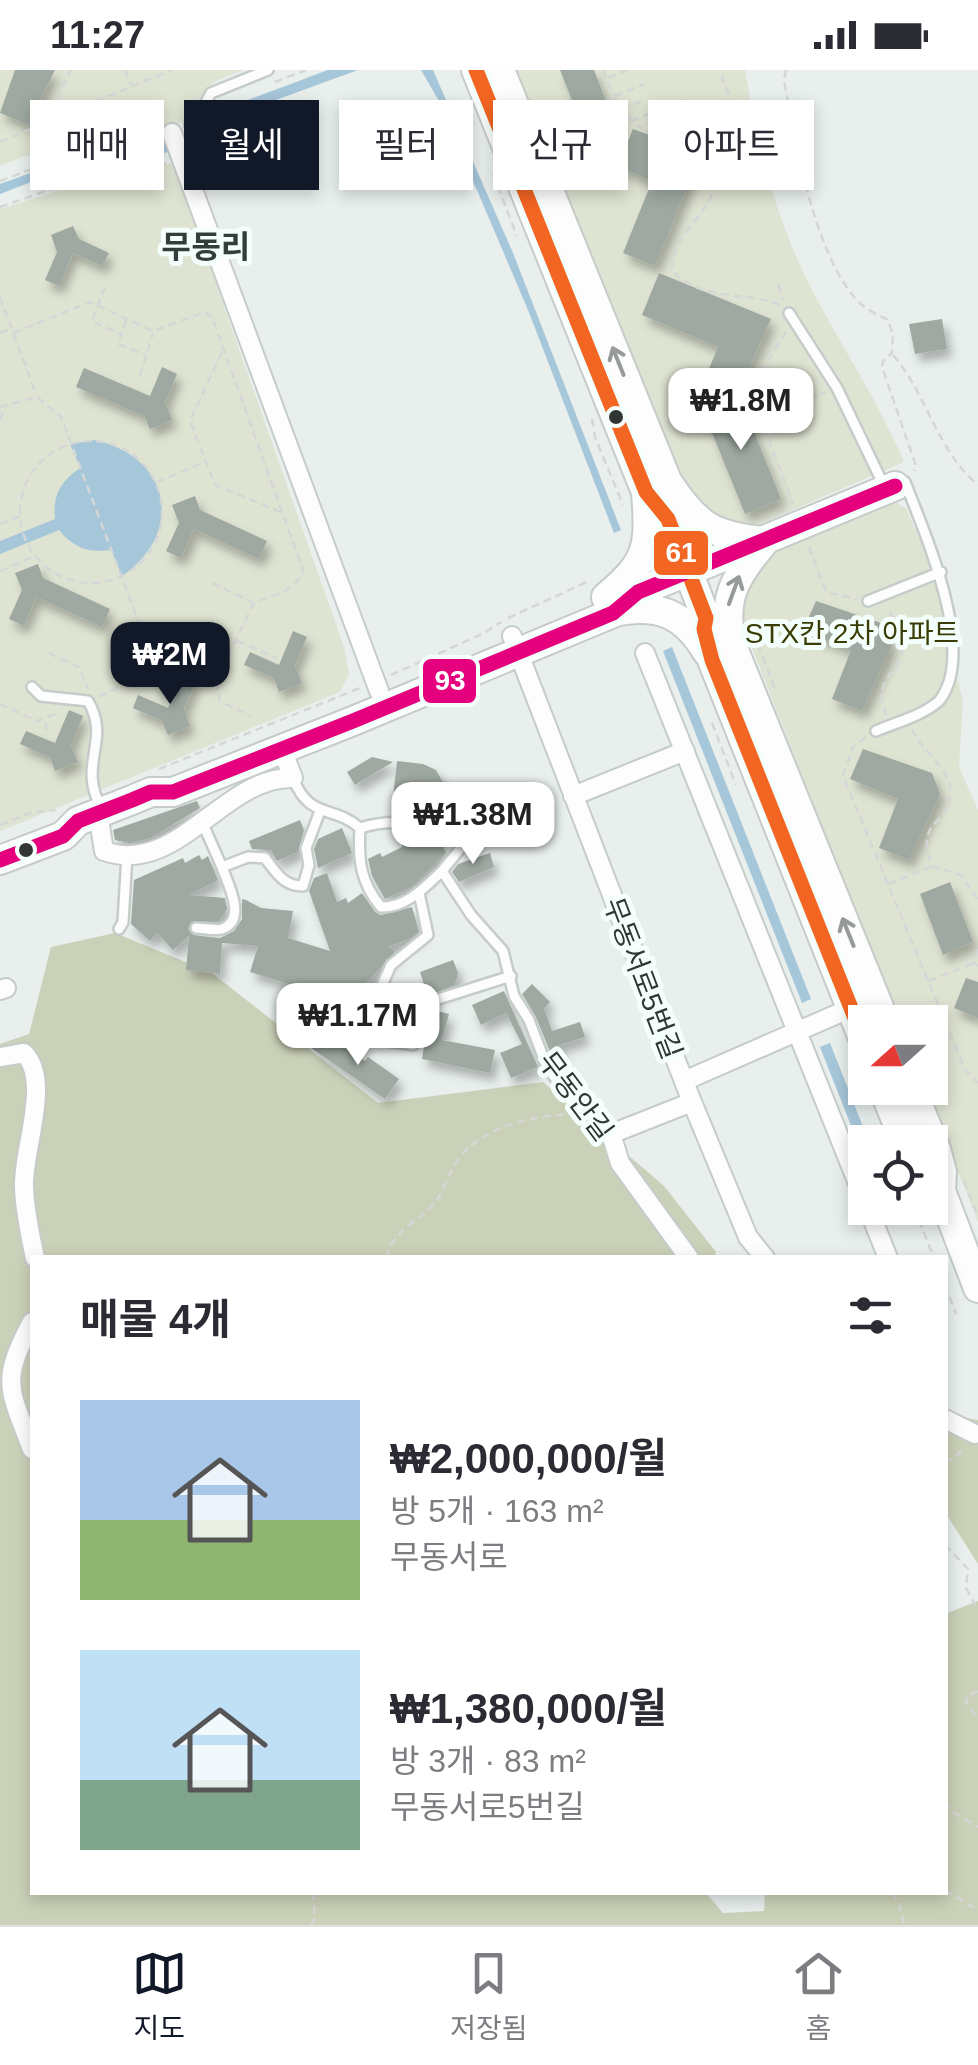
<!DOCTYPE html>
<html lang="ko">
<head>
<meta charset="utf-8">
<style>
	:root { --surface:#fff; --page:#f2f2f3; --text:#2b2b33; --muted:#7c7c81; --line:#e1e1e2; --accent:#111827 }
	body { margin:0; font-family:Helvetica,"Noto Sans KR",sans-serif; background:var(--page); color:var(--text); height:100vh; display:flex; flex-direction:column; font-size:38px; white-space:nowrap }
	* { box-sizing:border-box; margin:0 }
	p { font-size:32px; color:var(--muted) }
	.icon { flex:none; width:55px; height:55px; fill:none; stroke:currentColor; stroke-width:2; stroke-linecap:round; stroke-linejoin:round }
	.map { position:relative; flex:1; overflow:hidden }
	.panel { position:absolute; left:30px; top:1185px; width:918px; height:640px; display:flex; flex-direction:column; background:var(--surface); border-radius:0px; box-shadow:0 5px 15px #0003 }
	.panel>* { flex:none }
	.hud { position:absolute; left:30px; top:30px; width:920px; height:90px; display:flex; gap:20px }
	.needle { width:65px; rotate:249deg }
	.buttons { position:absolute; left:848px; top:935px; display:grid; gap:20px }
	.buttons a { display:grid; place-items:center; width:100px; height:100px; border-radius:0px; background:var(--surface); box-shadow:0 5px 15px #0003; font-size:50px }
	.price { position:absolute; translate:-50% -85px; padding:0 22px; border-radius:20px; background:#fff; color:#222; font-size:32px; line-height:65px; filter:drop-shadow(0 2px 5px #0008) }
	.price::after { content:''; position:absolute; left:50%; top:60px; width:30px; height:22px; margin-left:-15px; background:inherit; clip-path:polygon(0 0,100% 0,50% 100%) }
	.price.active { background:var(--accent); color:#fff }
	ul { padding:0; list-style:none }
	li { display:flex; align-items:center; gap:30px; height:250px; padding:0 50px }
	li span { display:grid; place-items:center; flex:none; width:280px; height:200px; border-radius:0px; color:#555 }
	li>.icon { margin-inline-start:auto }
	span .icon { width:120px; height:120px; fill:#fffc; stroke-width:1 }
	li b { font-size:42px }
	h2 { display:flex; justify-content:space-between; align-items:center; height:120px; padding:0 50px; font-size:42px }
	.tag { padding:0 35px; border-radius:0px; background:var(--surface); box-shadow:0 5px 15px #0003; font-size:35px; line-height:90px }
	.tag.active { background:var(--accent); color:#fff }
	.status { display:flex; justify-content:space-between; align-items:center; height:70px; padding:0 50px; background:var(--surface); direction:ltr }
	.status svg { height:28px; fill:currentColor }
	.dock { display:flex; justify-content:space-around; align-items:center; height:140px; border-top:2px solid var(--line); background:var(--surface); font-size:28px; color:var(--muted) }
	.dock a { display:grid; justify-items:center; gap:5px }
	.dock .active { color:var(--accent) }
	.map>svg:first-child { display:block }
</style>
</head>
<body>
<div class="status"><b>11:27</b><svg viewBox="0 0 49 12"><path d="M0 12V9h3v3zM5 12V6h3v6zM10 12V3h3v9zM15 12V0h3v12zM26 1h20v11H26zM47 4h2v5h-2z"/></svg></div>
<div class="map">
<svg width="978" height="1855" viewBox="0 0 978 1855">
	<defs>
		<filter id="shadow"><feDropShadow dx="5" dy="8" stdDeviation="5" flood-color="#0004"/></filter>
	</defs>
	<rect width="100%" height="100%" fill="#e8efed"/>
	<path fill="#dee3d2" d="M0,0H243C212,12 202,14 192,48L120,77L24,86L0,96Z
		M516,0H745C756,64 770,127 796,186C827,257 874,320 904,392L746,460L692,434L545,90L536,47Z
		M173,92L344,577L349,604L340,622L0,761V139L95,109L130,108Z
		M896,432L906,439L948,534L951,586L963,630L959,697L978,740V1152L925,1018H930V952H899L739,545L740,519L768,484Z"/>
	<path fill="#cbd1b8" d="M115,863L212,903L378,1033L543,1012L664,1116L716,1182L714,1188H32V1822H705L723,1843L764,1841L765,1823L945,1822V1544L978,1531V1855H0V974L29,964L51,877Z
		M954,1346L978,1350V1494L945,1442V1349Z"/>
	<path fill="#a6c6d9" d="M328,0H358L235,45L232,36Z
		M421,0H433L513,183L621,460L614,463L528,240L439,31Z
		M167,73L170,81L118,101L39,109L0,124V114L36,101L115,91Z
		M94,370C170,386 186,461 122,506L111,480C88,483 74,478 59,460L0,484V471L55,449C53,425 60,412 80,398L70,374Z
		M672,577L811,929L802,933L663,581Z
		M830,973L869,1072H865V1091L820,977Z"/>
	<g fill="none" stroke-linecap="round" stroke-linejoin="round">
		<path stroke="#a6c6d9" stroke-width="5" d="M220,49L238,42"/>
	</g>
	<path fill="#9fa9a1" filter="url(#shadow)" d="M15,0H55L28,55L0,43Z
		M560,0H594L617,60L588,71Z
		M633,59L701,84L655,196L623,183L652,111L618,96Z
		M73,156L79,169L109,183L102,196L73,183L59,216L45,210L57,182L51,165Z
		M659,203L771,249L739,320L706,306L718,277L642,245Z
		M942,249L947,279L915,284L909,254Z
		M162,297L177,304L165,332L172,350L150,359L144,346L76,317L84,298L150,326Z
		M738,322L781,429L745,444L702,338Z
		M195,426L200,440L267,471L259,489L194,459L181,488L166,481L179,453L172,435Z
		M38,494L43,508L110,539L102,557L36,527L24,556L9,549L22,520L15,503Z
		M816,531L884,554L892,575L862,641L832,629L851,580L803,560Z
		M293,561L307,567L295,596L302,613L279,622L274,608L244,595L250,582L279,595Z
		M182,604L196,611L184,639L190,656L168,665L162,651L133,638L138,625L168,638Z
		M69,640L83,646L71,675L78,692L55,701L50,687L20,674L26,661L55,673Z
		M863,679L932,703L940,724L909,790L879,778L898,729L850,709Z
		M372,687L393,692L355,715L347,702Z
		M397,691L423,694L436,700L444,714L442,724L426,730L393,727Z
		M197,731L200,738L151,768L130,773L115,770L113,760Z
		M300,750L304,760L298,782L277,791L271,780L252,779L249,771Z
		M342,758L352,783L318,798L314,779L318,769Z
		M404,761L438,767L446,783L412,817L385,829L372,806L368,789L380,783L382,787L402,777Z
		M490,783L494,797L459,812L452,802L458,794Z
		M199,785L202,790L208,786L218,810L189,825L225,828L227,839L219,851H191L188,859L193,865L220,868L234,861L242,849V829L246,830L261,838L293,841L288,868L330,881L309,821L314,808L327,803L337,832L346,828L348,833L362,823L375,842L381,845L412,837L419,862L410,869L389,876L395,882L348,933L344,948L296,935L300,924L292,915L250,902L258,876L222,873L220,904L186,900L189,866L173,880L157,863L150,871L131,854L134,810L183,788L185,793Z
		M950,812L973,872L943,885L920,824Z
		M453,890L458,903L455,915L428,926L420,902Z
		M966,908L978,912V948L954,938Z
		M532,914L550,932L544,938L552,961L580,952L585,967L557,976L563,991L555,994L536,947L522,924Z
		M504,921L538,997L511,1008L500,983L522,974L506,943L481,955L472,935Z
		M405,933L449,944L442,970L495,980L490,1003L422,989L426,964L419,961V958L401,954Z
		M318,968L333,978L337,972L365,991L368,987L399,1009L385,1029L311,978Z"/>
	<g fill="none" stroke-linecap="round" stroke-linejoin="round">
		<defs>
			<path id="service" d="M194,54L211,23L268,0
				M789,243L837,318L885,418
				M868,531L941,502
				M32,617L41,626L88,631C112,671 76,694 102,739
				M876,661C897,652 922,646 939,631C978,583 925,464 905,412
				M293,708C309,750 334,735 360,758
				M202,752L222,797L248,787L265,788C276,802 283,816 303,816L309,795L306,778L320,741
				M442,801C425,817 406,838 381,837C360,812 358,789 360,758C395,747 429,754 462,767L460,779L442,801L471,845L503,881L514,926L529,950L547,997L562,1017L611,1064
				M196,858C203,858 215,861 222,859C248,850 227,812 222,797
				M119,859L123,852L127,785
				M435,930L511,906
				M413,975C388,970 381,976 366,952L391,895L428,865L419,823"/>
			<path id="minor" d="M194,54L199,78
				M172,63L379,621
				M512,566L692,1032L748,1167L765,1188
				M645,583L865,1131
				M573,726L685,681
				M98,743L104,781C177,807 224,706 293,708L282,679
				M0,920L6,918
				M0,987L24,983C52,1011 22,1081 24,1118C25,1141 30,1165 35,1188
				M684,1011L851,938
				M868,1138L888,1188
				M689,1188L620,1093L611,1064L692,1032
				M32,1252C0,1312 9,1318 32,1379
				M945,1349L975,1364"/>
			<path id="secondary" d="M476,0L646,422L668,449L706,548L704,559L712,590L865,973
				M500,0L668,413V449
				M669,414C697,456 713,466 764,471
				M606,527C649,491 650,477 646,422
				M614,542C658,533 684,543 707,582
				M706,548L717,556L733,578L885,952
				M732,576C721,530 734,507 765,471
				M0,790L63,766L78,751L132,730L151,722H173L353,651L613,543L638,522L895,416
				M883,1018L905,1072
				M911,1018L936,1079L942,1102L941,1121L978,1218"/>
		</defs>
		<use href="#service" stroke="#c6ccca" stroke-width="14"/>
		<use href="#minor" stroke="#c6ccca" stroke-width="22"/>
		<use href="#secondary" stroke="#c6ccca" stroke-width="32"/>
		<path stroke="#d5d7d7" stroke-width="2.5" stroke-dasharray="8 5" stroke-linecap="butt" d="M125,0L131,15
			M603,0C616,32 626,56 661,67C671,69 683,70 692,74C701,79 708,88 711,97C727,138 671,158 672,200C698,232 747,221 780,235
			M786,0L784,10C794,70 815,184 856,229C864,239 877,244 888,250L893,265L892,283L883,291L882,297L916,396L914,401
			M608,8L627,0
			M275,12L306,0
			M615,26L644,14
			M622,39L644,30
			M631,51L684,30
			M45,52L71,0
			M0,72L171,0
			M713,97L729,75L726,45L729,24L722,9L724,0
			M493,104L517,166
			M0,111L40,96L120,83L157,69
			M0,137L52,119L95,109L130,108L166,93
			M778,215L784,230
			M105,217L92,251L121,264
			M0,227L36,324
			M126,250L118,274L146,285
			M786,262L760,303L756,335L793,434
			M0,263L10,259
			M13,263L90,232L153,261L205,242L212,247L303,500C298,521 272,525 254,533L216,610
			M222,282L190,351L215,415L281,442
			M893,285C928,325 936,380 978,415
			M140,306L153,263
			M0,337L37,327L61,347L141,558C144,602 138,609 98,627
			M592,349L595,367L623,435
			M761,349L826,322
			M0,350L6,335
			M20 442a71 71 0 1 1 142 0a71 71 0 1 1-142 0Z
			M157,412L205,392
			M0,454L21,446
			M809,477L826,522L857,529
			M0,501L35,486
			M212,513L252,532
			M508,548L591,510
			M753,562L777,624
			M237,571L277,588
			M49,583L79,597L88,619
			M144,588L151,587L216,609L220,631L251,646
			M391,605L484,563L501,552
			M0,634L37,651L58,643
			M886,645C884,637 880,628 882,621C883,612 889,606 894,599C909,580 903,556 887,540
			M712,653L736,715
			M912,659C920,680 948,696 950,718C953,758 913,745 932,796L961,805L978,830
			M46,661V649
			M866,667L853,677L843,706L965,1000L978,1013
			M159,699L360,618
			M0,755L30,743L56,740
			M888,814L931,797
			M978,879L974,893L978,896
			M929,911L974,893
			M964,1111L978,1146
			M914,1138L934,1188
			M387,1188C392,1159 421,1151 436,1131C444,1121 447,1107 454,1096C477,1057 528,1047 569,1044
			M945,1215L956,1244
			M945,1390L954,1389L963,1378
			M945,1475L968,1499L966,1518L978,1540
			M978,1621L967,1627L966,1632L978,1648
			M945,1732L953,1742L978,1757
			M945,1820L978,1840
			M892,1822L900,1836L904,1855
			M311,1855L315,1848L313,1822"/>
		<use href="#service" stroke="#fcfdfc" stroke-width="9"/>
		<use href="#minor" stroke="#fcfdfc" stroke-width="18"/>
		<use href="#secondary" stroke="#fcfdfc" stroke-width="28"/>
		<defs>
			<path id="bus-1" d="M476,0L646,422L668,449L706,548L704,559L712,590L865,973"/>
			<path id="bus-2" d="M0,790L63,766L78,751L132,730L151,722H173L353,651L613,543L638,522L895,416"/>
		</defs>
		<use href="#bus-1" stroke="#f4fffb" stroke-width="22"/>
		<use href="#bus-2" stroke="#f4fffb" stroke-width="22"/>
		<use href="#bus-1" stroke="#f26522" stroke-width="15"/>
		<use href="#bus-2" stroke="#e5007d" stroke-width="15"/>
	</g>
	<defs><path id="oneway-shaft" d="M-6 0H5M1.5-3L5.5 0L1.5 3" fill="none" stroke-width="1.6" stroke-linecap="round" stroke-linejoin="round" transform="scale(2.5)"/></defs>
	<g stroke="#969a98">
		<use href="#oneway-shaft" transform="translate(618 291) rotate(-112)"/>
		<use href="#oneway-shaft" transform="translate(734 520) rotate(-70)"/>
		<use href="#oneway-shaft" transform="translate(848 862) rotate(-112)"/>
	</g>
	<g fill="#313635" stroke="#f4fffb" stroke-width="4">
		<circle cx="616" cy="347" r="9"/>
		<circle cx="26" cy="780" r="9"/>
	</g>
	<g text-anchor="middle" stroke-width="10" stroke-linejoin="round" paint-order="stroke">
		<g font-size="28" fill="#3a3c05" stroke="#f4fffb">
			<text x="852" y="573">STX칸 2차 아파트</text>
		</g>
		<g font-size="28" fill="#313635" stroke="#f4fffb">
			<text transform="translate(643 908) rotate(69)" y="10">무동서로5번길</text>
			<text transform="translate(576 1026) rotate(53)" y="10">무동안길</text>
		</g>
		<g font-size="32" font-weight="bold" fill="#333d3a" stroke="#f4fffb">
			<text x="206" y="188">무동리</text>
		</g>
	</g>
	<g stroke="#f4fffb" stroke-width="4">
		<rect x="652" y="459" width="58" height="48" rx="10" fill="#f26522"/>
		<rect x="421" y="587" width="57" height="48" rx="10" fill="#e5007d"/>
	</g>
	<g font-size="28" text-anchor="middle" font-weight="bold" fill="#fff">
		<text x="681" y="492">61</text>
		<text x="450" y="620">93</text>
	</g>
</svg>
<div class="buttons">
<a><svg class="needle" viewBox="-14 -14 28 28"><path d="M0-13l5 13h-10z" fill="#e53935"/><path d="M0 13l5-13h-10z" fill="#7c7c81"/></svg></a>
<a><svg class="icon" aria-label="locate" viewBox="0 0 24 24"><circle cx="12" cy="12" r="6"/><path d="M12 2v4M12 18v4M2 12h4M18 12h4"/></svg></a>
</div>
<b class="price" style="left:741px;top:383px">₩1.8M</b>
<b class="price active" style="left:170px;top:637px">₩2M</b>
<b class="price" style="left:473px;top:797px">₩1.38M</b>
<b class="price" style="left:358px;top:998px">₩1.17M</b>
<div class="hud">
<a class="tag">매매</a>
<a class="tag active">월세</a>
<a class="tag">필터</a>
<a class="tag">신규</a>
<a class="tag">아파트</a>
</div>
<section class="panel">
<h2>매물 4개<svg class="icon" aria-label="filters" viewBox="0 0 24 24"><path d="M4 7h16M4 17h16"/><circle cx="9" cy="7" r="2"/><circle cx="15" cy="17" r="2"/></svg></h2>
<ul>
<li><span style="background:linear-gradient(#a9c7e8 60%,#8fb573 0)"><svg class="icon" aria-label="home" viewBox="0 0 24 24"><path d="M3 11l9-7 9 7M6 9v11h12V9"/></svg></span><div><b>₩2,000,000/월</b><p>방 5개 · 163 m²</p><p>무동서로</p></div></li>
<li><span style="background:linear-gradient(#bfe0f5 65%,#7fa58c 0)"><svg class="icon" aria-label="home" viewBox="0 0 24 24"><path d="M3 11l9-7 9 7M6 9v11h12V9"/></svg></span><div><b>₩1,380,000/월</b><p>방 3개 · 83 m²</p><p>무동서로5번길</p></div></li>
</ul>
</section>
</div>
<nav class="dock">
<a class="active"><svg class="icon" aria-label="map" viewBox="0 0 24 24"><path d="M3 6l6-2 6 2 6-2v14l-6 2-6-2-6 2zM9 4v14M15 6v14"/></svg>지도</a>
<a><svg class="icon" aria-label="saved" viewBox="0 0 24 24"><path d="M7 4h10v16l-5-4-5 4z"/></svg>저장됨</a>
<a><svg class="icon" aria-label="home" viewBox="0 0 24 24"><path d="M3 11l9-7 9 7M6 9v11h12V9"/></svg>홈</a>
</nav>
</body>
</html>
